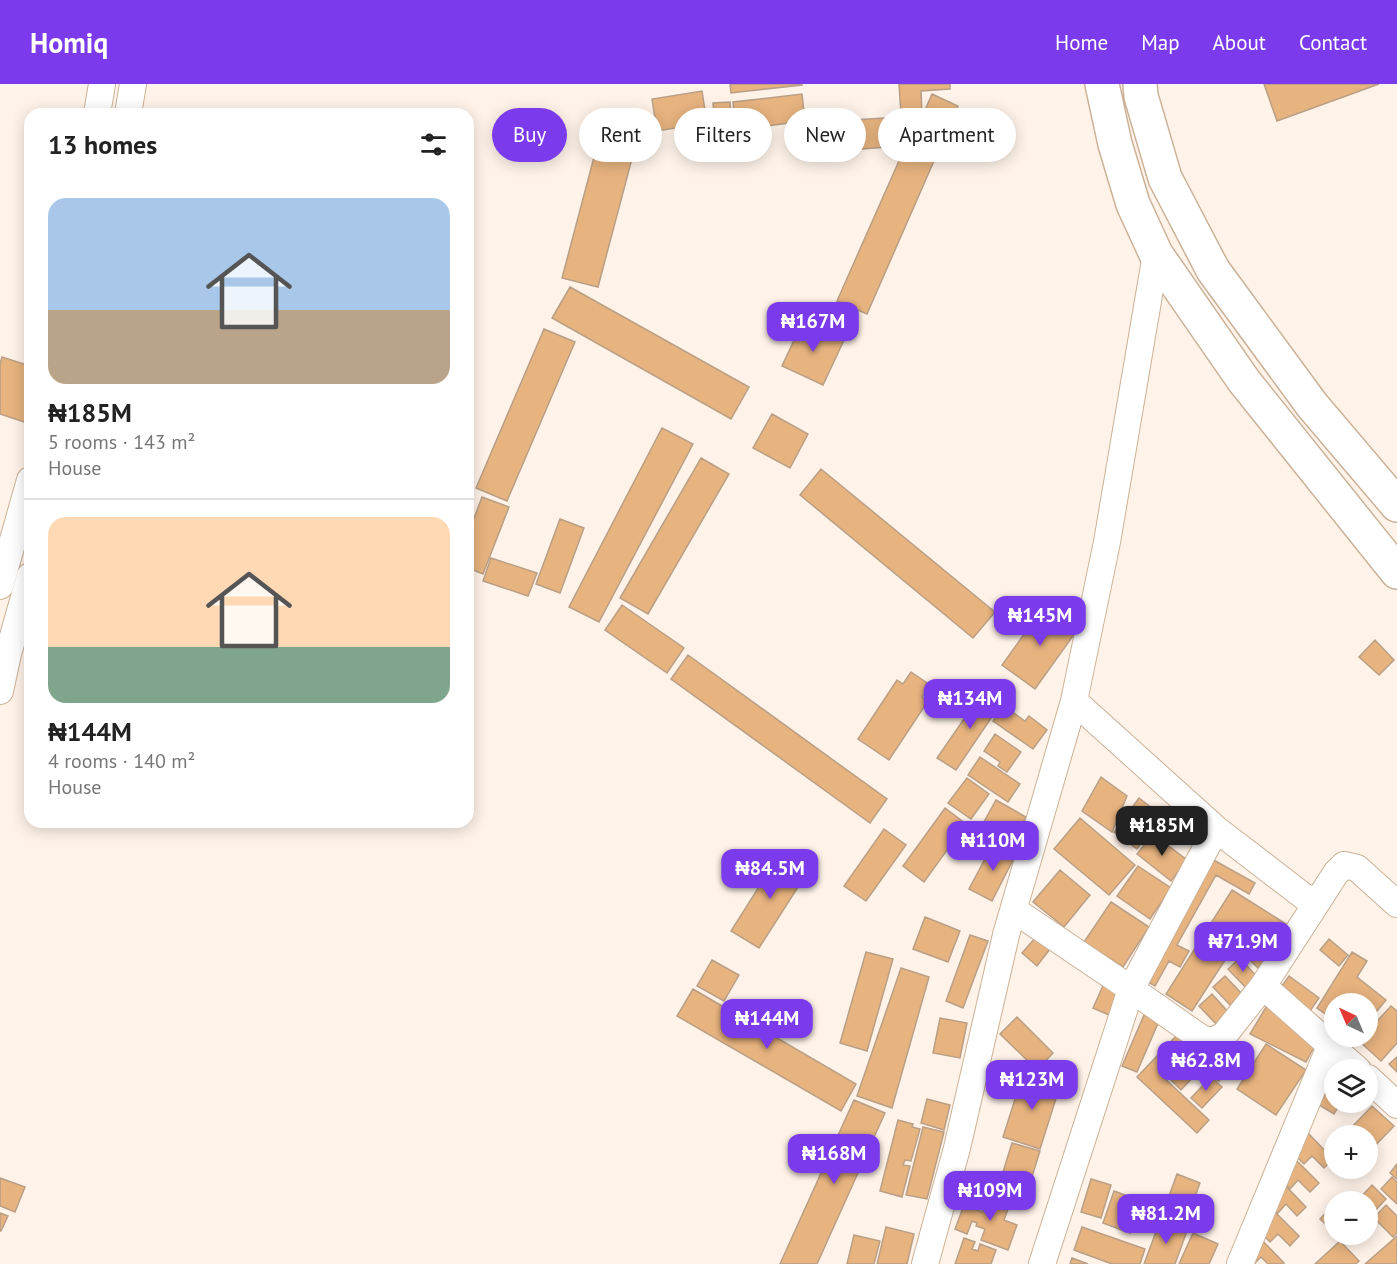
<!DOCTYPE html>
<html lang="en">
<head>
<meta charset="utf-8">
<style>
	:root { --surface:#fff; --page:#f2f2f2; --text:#222; --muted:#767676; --line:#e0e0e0; --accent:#7c3aed }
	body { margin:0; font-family:"PT Sans",sans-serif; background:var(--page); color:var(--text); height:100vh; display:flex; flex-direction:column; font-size:22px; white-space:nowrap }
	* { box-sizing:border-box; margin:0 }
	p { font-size:20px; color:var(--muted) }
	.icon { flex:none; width:33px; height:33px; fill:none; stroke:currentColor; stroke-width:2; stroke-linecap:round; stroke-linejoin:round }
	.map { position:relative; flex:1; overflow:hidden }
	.details { position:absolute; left:24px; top:24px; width:450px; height:720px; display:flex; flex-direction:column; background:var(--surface); border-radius:18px; box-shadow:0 3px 15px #0003 }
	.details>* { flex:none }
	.banner { position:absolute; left:492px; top:24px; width:570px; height:54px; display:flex; gap:12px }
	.needle { width:39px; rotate:316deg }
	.controls { position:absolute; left:1324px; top:909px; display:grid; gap:12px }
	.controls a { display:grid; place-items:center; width:54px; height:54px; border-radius:50%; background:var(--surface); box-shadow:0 3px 15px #0003; font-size:30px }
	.price { position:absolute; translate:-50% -51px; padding:0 14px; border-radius:12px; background:var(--accent); color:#fff; font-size:20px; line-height:39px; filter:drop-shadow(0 2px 3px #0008) }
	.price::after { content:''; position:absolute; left:50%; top:36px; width:18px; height:14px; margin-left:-9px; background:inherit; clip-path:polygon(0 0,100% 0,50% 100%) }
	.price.selected { background:#222; color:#fff }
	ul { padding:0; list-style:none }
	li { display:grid; align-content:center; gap:12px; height:318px; padding:0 24px }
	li+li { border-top:2px solid var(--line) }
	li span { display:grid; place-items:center; height:186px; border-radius:18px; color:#555 }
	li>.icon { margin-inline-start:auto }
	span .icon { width:108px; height:108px; fill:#fffc; stroke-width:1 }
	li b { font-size:26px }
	h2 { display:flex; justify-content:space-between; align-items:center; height:72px; padding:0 24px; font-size:26px }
	.chip { padding:0 21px; border-radius:27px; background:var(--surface); box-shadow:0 3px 15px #0003; font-size:21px; line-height:54px }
	.chip.selected { background:var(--accent); color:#fff }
	header { display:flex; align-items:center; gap:36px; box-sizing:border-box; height:84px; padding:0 30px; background:var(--accent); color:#fff }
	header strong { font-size:28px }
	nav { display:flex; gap:33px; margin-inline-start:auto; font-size:21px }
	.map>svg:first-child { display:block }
</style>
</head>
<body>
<header>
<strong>Homiq</strong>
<nav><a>Home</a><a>Map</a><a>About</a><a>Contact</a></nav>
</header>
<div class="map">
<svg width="1397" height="1180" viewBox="0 0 1397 1180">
	<rect width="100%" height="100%" fill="#fff3e9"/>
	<path fill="#e7b37f" stroke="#b99f86" stroke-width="1.5" d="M730,0H802V1L731,9Z
		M899,0H950V5L921,7L922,29L901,31Z
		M1264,0H1379L1277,37Z
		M702,7L707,39L657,47L652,15Z
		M802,10L805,37L736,46L733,18Z
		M932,10L958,22L867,230L837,217L918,34L921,35Z
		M730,18L732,41L715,42L713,19Z
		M901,33L902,62L822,68L820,38Z
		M602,43L638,52L598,203L562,194Z
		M570,203L749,303L731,335L552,234Z
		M803,237L844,256L823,301L782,282Z
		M544,245L575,258L507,417L476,404Z
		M2,273L30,282V340L0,330V280Z
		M772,330L808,350L790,384L753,364Z
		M662,344L693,360L599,538L569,523Z
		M701,374L729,390L648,530L620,514Z
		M821,385L995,528L973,554L800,411Z
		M482,413L509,423L483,490L468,484V450Z
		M560,435L584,444L560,509L536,500Z
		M491,474L537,489L528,512L483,497Z
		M622,521L684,564L667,589L605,546Z
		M1045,521L1078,545L1035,605L1002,581Z
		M1375,556L1394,576L1379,591L1359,573Z
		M688,571L887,715L870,739L671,595Z
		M911,588L930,601L922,613L928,617L889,676L858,655L897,596L903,600Z
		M984,606L1002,618L956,686L937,674Z
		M1004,622L1025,637L1029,632L1047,646L1033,665L993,637Z
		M995,650L1021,668L1007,688L998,682L1000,678L984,667Z
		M980,673L1020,700L1008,718L968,691Z
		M1101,693L1127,712L1112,748L1082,727Z
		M967,694L989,710L971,735L948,719Z
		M1139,714L1162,732L1137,765L1114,748Z
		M996,716L1026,733L1010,762L980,745Z
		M945,724L966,740L924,798L903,782Z
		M1080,734L1135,781L1109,811L1054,765Z
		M884,745L906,761L866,817L844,802Z
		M1153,750L1187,776L1171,797L1137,770Z
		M994,758L1016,770L992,817L969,805Z
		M781,768L809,786L759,864L731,847Z
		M1210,774L1255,799L1249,810L1216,791L1177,861L1189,867L1180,883L1169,877L1155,902L1143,895Z
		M1138,782L1171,804L1150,835L1117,812Z
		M1060,786L1090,811L1064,843L1033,818Z
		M1232,806L1286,840L1271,864L1238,843L1236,847L1242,850L1192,927L1166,910Z
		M1111,818L1149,843L1123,883L1084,858Z
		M925,833L960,847L948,878L913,865Z
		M970,851L988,857L963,924L946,917Z
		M1036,853L1050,865L1037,882L1022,869Z
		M1329,855L1348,871L1339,882L1320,866Z
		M1250,856L1268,874L1258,884L1240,866Z
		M866,868L893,875L867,967L840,959Z
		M1352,868L1367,877L1357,893L1386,916L1377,927L1367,919L1335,920V937L1317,924Z
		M1240,874L1258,894L1247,905L1228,885Z
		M712,876L739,891L724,917L697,902Z
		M901,884L929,893L892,1024L857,1012Z
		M1225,892L1242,910L1230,921L1213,903Z
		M1289,892L1319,914L1310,927L1280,905Z
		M1106,895L1128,904L1116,934L1093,924Z
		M693,905L856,1000L841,1027L677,932Z
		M1212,910L1230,930L1217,941L1199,922Z
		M1272,913L1318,956L1306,978L1250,950Z
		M1391,922L1397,927V959L1381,977L1359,957L1363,952H1368V947Z
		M1144,931L1159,937L1137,988L1122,982Z
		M1017,933L1053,969L1037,986L1000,950Z
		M940,934L967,939L960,974L933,969Z
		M1177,951L1189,962L1161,991L1209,1036L1197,1049L1137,993Z
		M1266,960L1306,986L1276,1031L1237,1005Z
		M1189,963L1227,984L1219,997L1180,975Z
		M1397,973V988L1389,980Z
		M1185,980L1196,990L1181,1006L1170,995Z
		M1023,990L1060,1002L1040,1065L1003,1053Z
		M1211,993L1222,1003L1202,1024L1191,1014Z
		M1335,994V1018H1341L1334,1030L1319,1021Z
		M927,1015L950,1021L944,1046L921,1039Z
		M854,1016L885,1029L817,1180H780Z
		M1372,1022L1394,1042L1371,1066L1368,1063V1052H1356L1350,1045Z
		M898,1036L913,1040L912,1043L920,1045L911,1077L905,1076L903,1081L910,1082L902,1113L880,1107Z
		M923,1043L944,1048L927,1115L906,1111Z
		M1308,1049L1333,1075L1324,1084L1312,1072L1304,1080L1296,1072Z
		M1012,1059L1040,1067L1026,1112L998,1104Z
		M1294,1074L1319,1099L1310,1108L1298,1096L1290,1105L1283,1097Z
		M1397,1080V1095L1390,1089Z
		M1177,1090L1200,1099L1184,1143L1161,1134Z
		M1392,1093L1397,1098V1120L1381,1105Z
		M0,1094L25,1103L15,1128L0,1122Z
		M1091,1095L1111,1101L1101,1134L1081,1128Z
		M1282,1098L1306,1123L1297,1132L1286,1120L1278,1129L1270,1121Z
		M1372,1101L1386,1115L1368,1134V1118H1356Z
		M1114,1107L1142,1117L1130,1149L1103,1139Z
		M988,1109L1011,1117L1004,1136L1017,1141L1008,1166L981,1156L985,1145L976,1142L977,1139L972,1137L967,1150L955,1145L964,1121L982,1128Z
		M1335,1119V1149L1320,1135Z
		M1386,1121L1397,1132V1149L1393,1153L1374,1134Z
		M1274,1127L1299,1152L1290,1162L1278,1150L1270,1158L1262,1150Z
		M0,1129L8,1132L1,1147H0Z
		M1160,1137L1187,1147L1175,1180H1144Z
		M886,1143L914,1150L907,1180H877Z
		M1082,1143L1145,1165L1140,1180H1112L1074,1166Z
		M1193,1149L1218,1160L1209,1180H1179Z
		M1336,1150H1352L1345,1158Z
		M854,1151L880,1157L874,1180H847Z
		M1397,1152V1180H1365Z
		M964,1154L975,1158L972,1165L978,1167L980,1160L996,1166L991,1180H955Z
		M1260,1154L1284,1179L1283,1180H1268L1261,1173L1254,1180Z
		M1340,1157L1359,1177L1356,1180H1315Z
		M1072,1174L1088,1180H1070Z"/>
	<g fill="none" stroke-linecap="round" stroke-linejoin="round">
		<defs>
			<path id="street" d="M97,30L102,0
				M128,30L133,0
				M0,502L30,396
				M0,607L8,570L30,492
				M1074,617L1216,745L1315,821
				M1216,745L1131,905L1201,954C1211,958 1216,956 1225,950L1263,902L1336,789L1344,781L1357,784L1397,820
				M1014,826L1131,905L1042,1180
				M1263,902L1358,986
				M1368,994L1397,1021
				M925,1180L957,1064L1006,851L1074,617L1107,458L1156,170
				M1240,1180L1331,960"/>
			<path id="secondary" d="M1102,0L1115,60L1133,120L1156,170L1244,297L1397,488
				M1140,0L1141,12L1165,94L1213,186L1312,321L1397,421"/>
		</defs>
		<use href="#street" stroke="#cbb197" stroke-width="28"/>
		<use href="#secondary" stroke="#cbb197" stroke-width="36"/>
		<use href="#street" stroke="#fff" stroke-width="26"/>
		<use href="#secondary" stroke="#fff" stroke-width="33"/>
	</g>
</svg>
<div class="controls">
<a><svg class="needle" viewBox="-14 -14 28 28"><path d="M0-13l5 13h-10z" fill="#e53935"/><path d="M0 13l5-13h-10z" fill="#767676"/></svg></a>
<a><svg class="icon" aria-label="layers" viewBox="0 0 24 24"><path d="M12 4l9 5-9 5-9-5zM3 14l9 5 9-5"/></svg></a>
<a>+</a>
<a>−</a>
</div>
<b class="price" style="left:813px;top:269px">₦167M</b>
<b class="price" style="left:1040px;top:563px">₦145M</b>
<b class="price" style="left:970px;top:646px">₦134M</b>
<b class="price selected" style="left:1162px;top:773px">₦185M</b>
<b class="price" style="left:993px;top:788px">₦110M</b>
<b class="price" style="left:770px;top:816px">₦84.5M</b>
<b class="price" style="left:1243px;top:889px">₦71.9M</b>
<b class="price" style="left:767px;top:966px">₦144M</b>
<b class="price" style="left:1206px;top:1008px">₦62.8M</b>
<b class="price" style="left:1032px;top:1027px">₦123M</b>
<b class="price" style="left:834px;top:1101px">₦168M</b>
<b class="price" style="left:990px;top:1138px">₦109M</b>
<b class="price" style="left:1166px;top:1161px">₦81.2M</b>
<div class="banner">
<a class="chip selected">Buy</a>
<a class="chip">Rent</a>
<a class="chip">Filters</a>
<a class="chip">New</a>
<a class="chip">Apartment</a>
</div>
<section class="details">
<h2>13 homes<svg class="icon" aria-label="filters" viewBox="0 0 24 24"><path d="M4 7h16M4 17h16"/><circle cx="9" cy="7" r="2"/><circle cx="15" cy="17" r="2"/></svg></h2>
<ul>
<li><span style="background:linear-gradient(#a9c7e8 60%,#b9a48a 0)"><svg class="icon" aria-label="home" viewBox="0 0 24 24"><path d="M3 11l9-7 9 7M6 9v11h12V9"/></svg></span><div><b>₦185M</b><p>5 rooms · 143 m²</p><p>House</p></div></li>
<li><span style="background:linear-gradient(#ffd9b3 70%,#7fa58c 0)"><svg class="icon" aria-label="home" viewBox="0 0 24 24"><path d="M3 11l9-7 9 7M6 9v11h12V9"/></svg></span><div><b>₦144M</b><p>4 rooms · 140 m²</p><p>House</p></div></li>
</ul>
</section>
</div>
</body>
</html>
